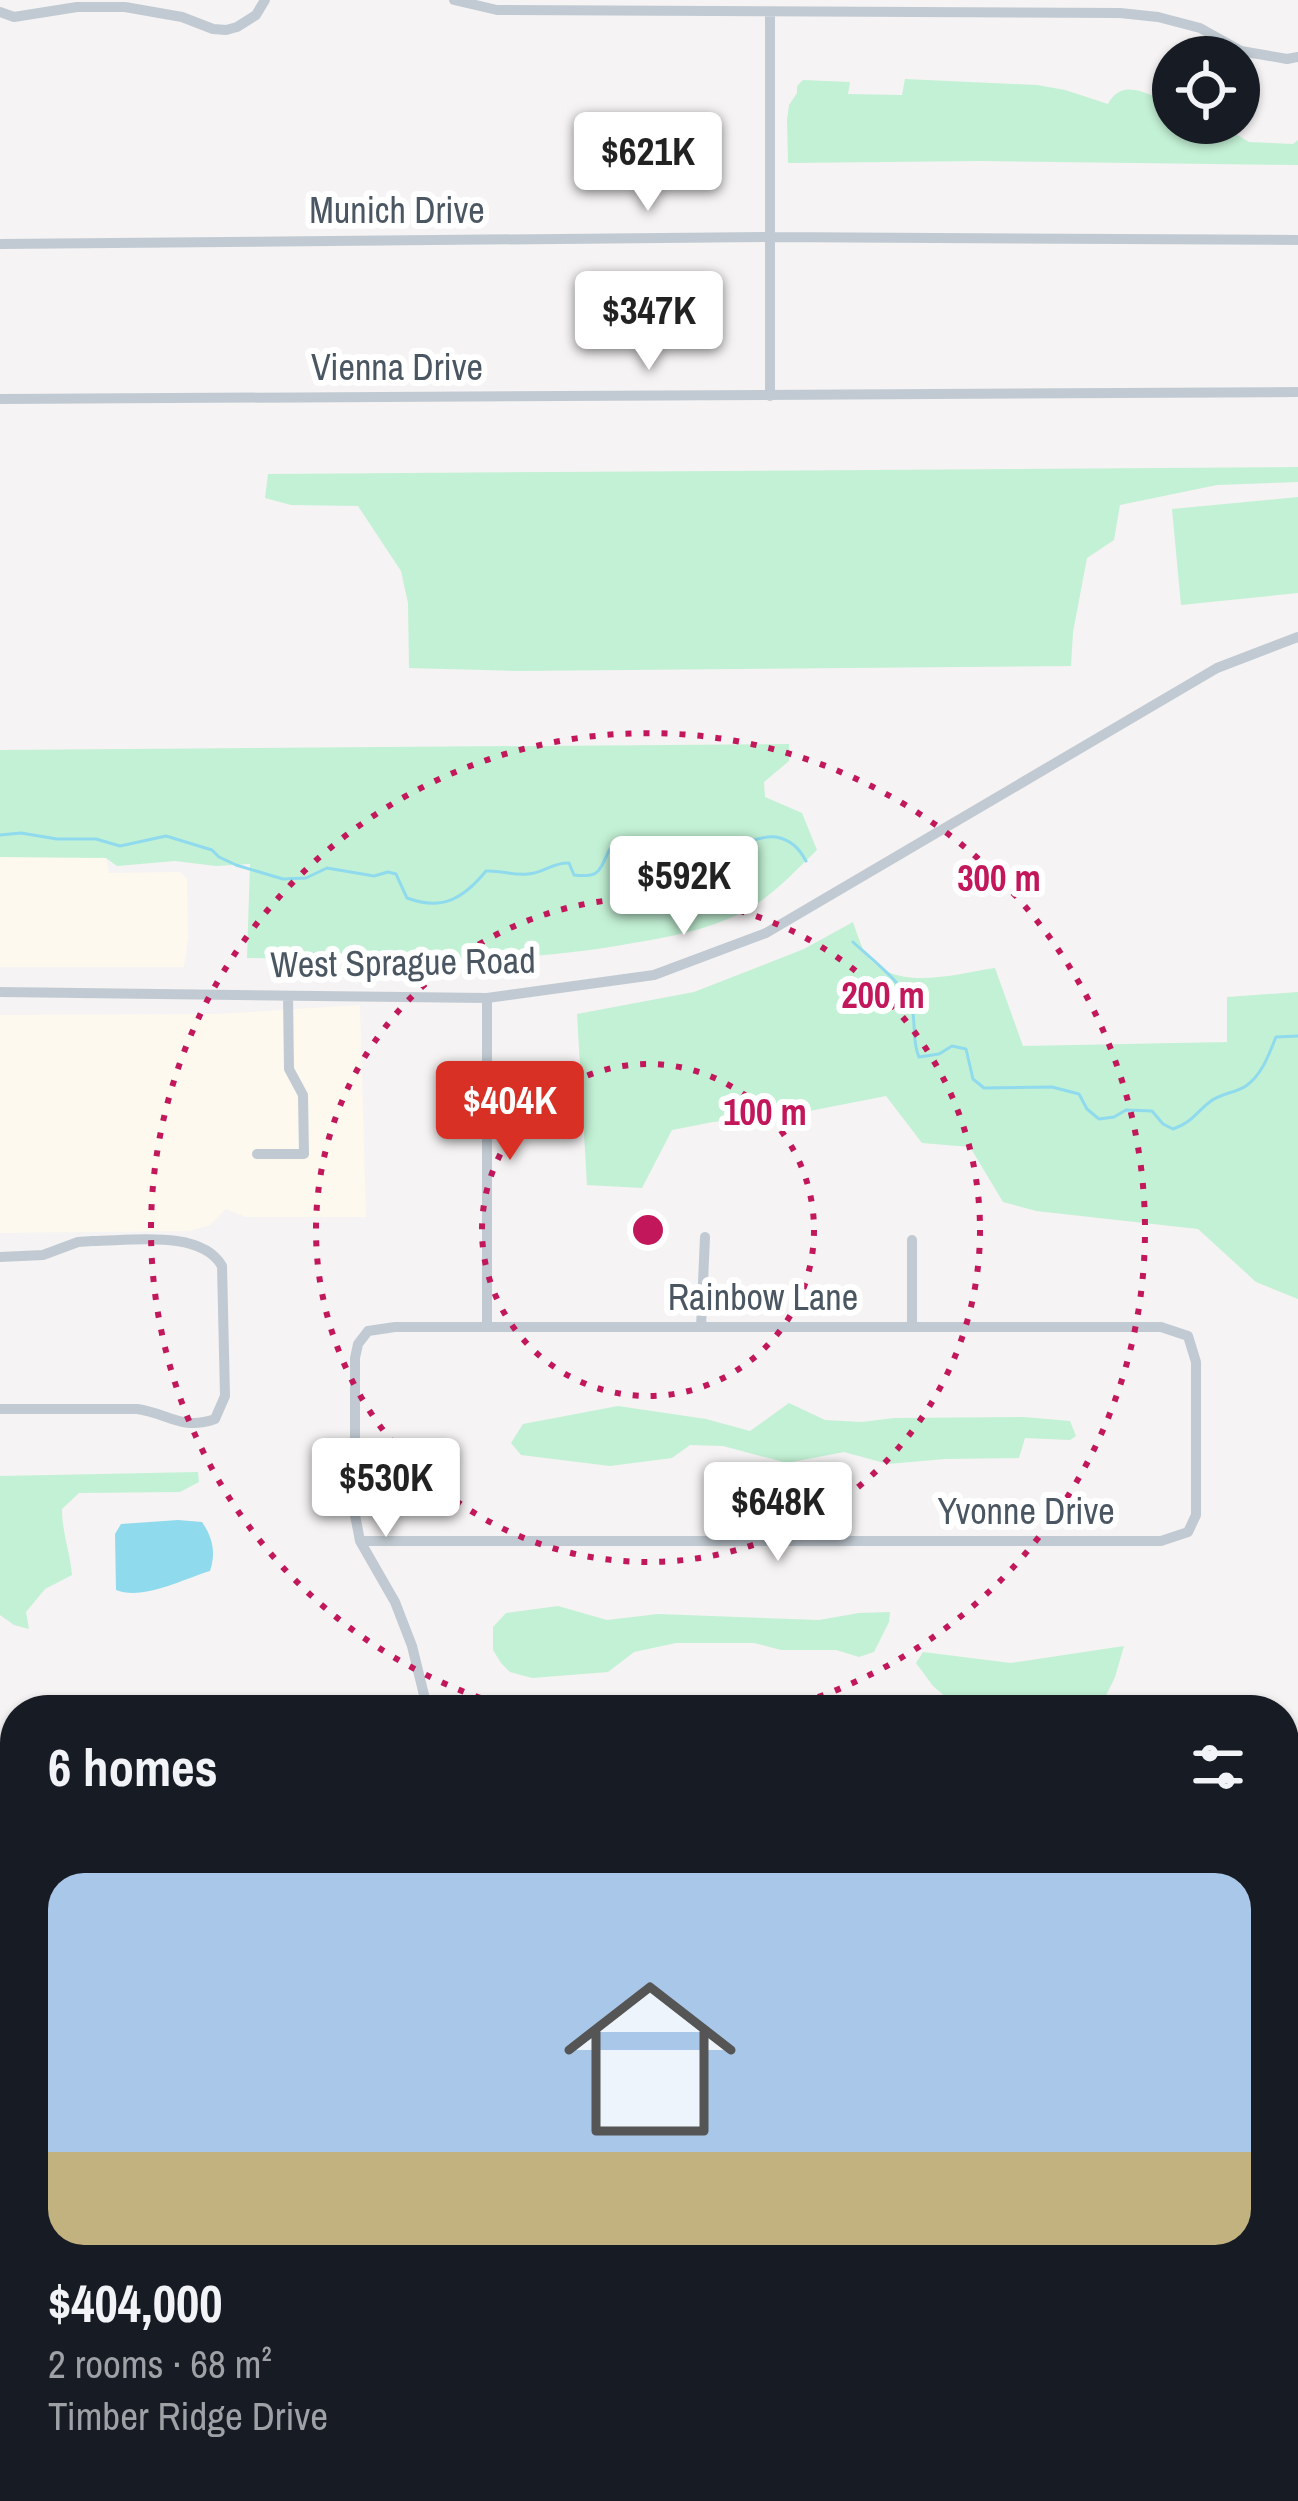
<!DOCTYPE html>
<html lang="en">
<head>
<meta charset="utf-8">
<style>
	:root { --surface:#171b24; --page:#20242c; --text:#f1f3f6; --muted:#9ea1a6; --line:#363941; --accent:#d93025 }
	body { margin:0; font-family:"Archivo Narrow",sans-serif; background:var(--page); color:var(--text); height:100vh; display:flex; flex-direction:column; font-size:45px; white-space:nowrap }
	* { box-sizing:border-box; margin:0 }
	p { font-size:39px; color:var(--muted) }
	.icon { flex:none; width:66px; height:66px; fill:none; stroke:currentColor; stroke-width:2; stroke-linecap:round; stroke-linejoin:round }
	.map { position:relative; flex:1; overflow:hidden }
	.panel { position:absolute; left:0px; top:1695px; width:1299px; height:807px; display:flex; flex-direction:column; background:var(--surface); border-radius:48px 48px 0 0; box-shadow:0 3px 9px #0004 }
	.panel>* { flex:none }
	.buttons { position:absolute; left:1152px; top:36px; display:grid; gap:24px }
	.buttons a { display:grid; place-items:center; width:108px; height:108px; border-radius:50%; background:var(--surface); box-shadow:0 3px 9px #0004; font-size:60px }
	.price { position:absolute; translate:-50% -102px; padding:0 27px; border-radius:12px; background:#fff; color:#222; font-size:39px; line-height:78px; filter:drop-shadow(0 3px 6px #0008) }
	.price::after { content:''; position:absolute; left:50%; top:72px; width:36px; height:27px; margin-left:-18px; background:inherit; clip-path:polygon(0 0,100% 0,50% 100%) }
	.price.active { background:var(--accent); color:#fff }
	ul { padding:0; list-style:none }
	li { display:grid; align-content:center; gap:24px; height:636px; padding:0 48px }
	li+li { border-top:3px solid var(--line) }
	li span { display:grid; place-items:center; height:372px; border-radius:36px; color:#555 }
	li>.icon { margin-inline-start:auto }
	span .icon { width:216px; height:216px; fill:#fffc; stroke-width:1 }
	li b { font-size:51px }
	h2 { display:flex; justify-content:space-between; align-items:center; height:144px; padding:0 48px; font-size:51px }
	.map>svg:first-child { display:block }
</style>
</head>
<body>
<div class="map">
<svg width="1298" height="2501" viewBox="0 0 1298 2501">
	<rect width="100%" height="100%" fill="#f5f3f3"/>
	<path fill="#fdf9ef" d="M0,857L106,858L109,873L180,872L187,879L188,938L184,967H0Z
		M360,1005L366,1217H246L226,1209L210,1225L189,1231L0,1233V1015L219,1014Z"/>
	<path fill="#c3f1d5" d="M905,79L1037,85L1065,90L1108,104C1123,76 1149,96 1173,104V123H1217L1249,142L1293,144L1298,140V165L981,161L788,163L787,120L789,105L797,93V86L803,80L850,82L848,94L902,95Z
		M1298,467V482L1217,485L1120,505L1114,540L1087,558L1073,632L1071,666L519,671L409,668L408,603L401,571L358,506L291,505L265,498L268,474Z
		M1298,497V593L1181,605L1172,509Z
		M789,744V761L764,782L765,797L802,813L817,850C794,872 768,901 739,914C706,930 669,937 633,943C506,967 375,959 247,958L250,864L216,866L175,861L117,866L106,858L0,857V750Z
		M853,922C856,931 859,940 863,949C888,995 954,974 995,968L1023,1046L1227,1042V997L1298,992V1299L1256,1282L1198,1229L1036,1211L1003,1202L970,1147L922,1143L886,1096L794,1114L713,1122L672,1130L642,1188L587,1185L577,1014L694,992L804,949Z
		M789,1403L825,1420L862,1422L894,1418L1024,1417L1070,1421L1076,1436L1070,1440L1025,1438L1019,1458L945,1459L888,1464L844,1452L787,1463L723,1446L690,1445L672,1458L610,1466L521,1455L511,1443L523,1424L618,1406L706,1419L750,1431Z
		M198,1472L199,1482L180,1492L79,1493L62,1509C62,1532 70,1552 72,1575L45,1589L26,1612L29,1629L14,1625L0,1615V1476Z
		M558,1606L607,1620L658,1614L819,1620L859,1613L890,1612L889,1622L874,1652L859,1657L836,1650H781L754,1643H676L634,1652L608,1672L532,1678L510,1672L501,1663L493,1650V1627L506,1613Z
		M1124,1646L1115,1677L1099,1710H961L933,1686L916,1663L923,1652L1011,1663Z
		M1284,1756H1294L1297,1887L1284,1893Z
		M0,1989L4,1996L15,2002V2380L11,2381L0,2291Z
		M1284,2006L1293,2362L1298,2364V2501H0V2425L15,2424V2487H1284Z"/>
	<path fill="#90daee" d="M178,1520L202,1522C213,1538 216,1553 210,1571C183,1579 142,1601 116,1590L115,1534L121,1524Z"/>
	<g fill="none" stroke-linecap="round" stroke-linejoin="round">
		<path stroke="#90daee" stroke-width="3" d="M0,835L21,833L57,839H96L120,846L166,836L212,850L219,857L236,865L283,879L306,878L327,868L374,876L388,872L396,874L407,898C442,911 463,899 486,871C501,870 514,876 528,874C544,873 553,862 569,863L574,875C606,879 599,864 613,844L626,841L654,849L663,860L690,867L694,872C710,859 756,834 776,837C791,840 799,848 806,861
			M853,942C870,958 907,986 912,1008C916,1025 912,1042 919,1057L939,1054L952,1046L966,1049L973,1079L984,1088L1052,1087L1079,1094L1087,1109L1099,1119L1114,1117L1126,1110L1152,1111L1163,1124L1173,1129C1193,1122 1195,1113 1211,1101C1222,1093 1235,1093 1246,1086C1262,1075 1269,1054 1276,1037L1298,1036"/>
		<path stroke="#c1cad2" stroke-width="10" d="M454,0L497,10L1120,13L1158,17L1200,28L1241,51L1287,59L1298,57
			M0,12L14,17L77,7H125L182,17L213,29L226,30L237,27L256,15L265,0
			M770,13V396
			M0,244L770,237L1298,240
			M0,399L1298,392
			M0,992L487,998L654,975L766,933L1217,668L1298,637
			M257,1154H304L303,1095L289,1069L288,996
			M0,1257L43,1255L78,1242L92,1241C130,1241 201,1229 222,1266L225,1396L215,1419C181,1431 168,1413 137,1409H0
			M487,1327V998
			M701,1327L705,1237
			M912,1327V1240
			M360,1541H1161L1188,1532L1196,1515V1362L1188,1336L1161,1327H395L368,1331L358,1344L355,1358V1515L360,1541L395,1602L412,1646L425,1699V1710
			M0,1743H15
			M1284,1750H1298"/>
	</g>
	<g fill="none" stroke="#c2185b" stroke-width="6" stroke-dasharray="6 12">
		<circle cx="648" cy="1230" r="166"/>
		<circle cx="648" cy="1230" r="332"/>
		<path d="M515 1709A497 497 0 1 1 781 1709"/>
	</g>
	<g text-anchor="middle" stroke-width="12" stroke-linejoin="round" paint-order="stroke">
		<g font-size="36" fill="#4a5661" stroke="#fff">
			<text x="397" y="223">Munich Drive</text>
			<text x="397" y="380">Vienna Drive</text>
			<text transform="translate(403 962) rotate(-1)" y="13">West Sprague Road</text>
			<text x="763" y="1310">Rainbow Lane</text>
			<text x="1026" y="1524">Yvonne Drive</text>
		</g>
	</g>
	<circle cx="648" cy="1230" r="18" fill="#c2185b" stroke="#fff" stroke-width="6"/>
	<g font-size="36" text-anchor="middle" font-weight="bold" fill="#c2185b" stroke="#fff" stroke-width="12" stroke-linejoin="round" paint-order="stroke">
		<text x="999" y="891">300 m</text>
		<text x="883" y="1008">200 m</text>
		<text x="765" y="1125">100 m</text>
	</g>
</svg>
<div class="buttons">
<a><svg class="icon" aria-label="locate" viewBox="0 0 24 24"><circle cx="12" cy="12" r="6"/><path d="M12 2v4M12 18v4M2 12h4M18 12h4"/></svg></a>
</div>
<b class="price" style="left:648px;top:214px">$621K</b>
<b class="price" style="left:649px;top:373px">$347K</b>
<b class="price" style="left:684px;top:938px">$592K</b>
<b class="price active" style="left:510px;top:1163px">$404K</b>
<b class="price" style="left:386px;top:1540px">$530K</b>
<b class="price" style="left:778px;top:1564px">$648K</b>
<section class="panel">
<h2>6 homes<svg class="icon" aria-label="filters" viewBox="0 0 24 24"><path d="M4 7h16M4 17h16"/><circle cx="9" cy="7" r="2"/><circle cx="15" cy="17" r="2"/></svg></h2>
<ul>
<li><span style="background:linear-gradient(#a9c7e8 75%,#c2b280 0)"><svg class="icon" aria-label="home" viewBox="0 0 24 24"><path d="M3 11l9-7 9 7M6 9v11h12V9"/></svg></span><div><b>$404,000</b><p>2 rooms · 68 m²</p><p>Timber Ridge Drive</p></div></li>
</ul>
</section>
</div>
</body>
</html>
